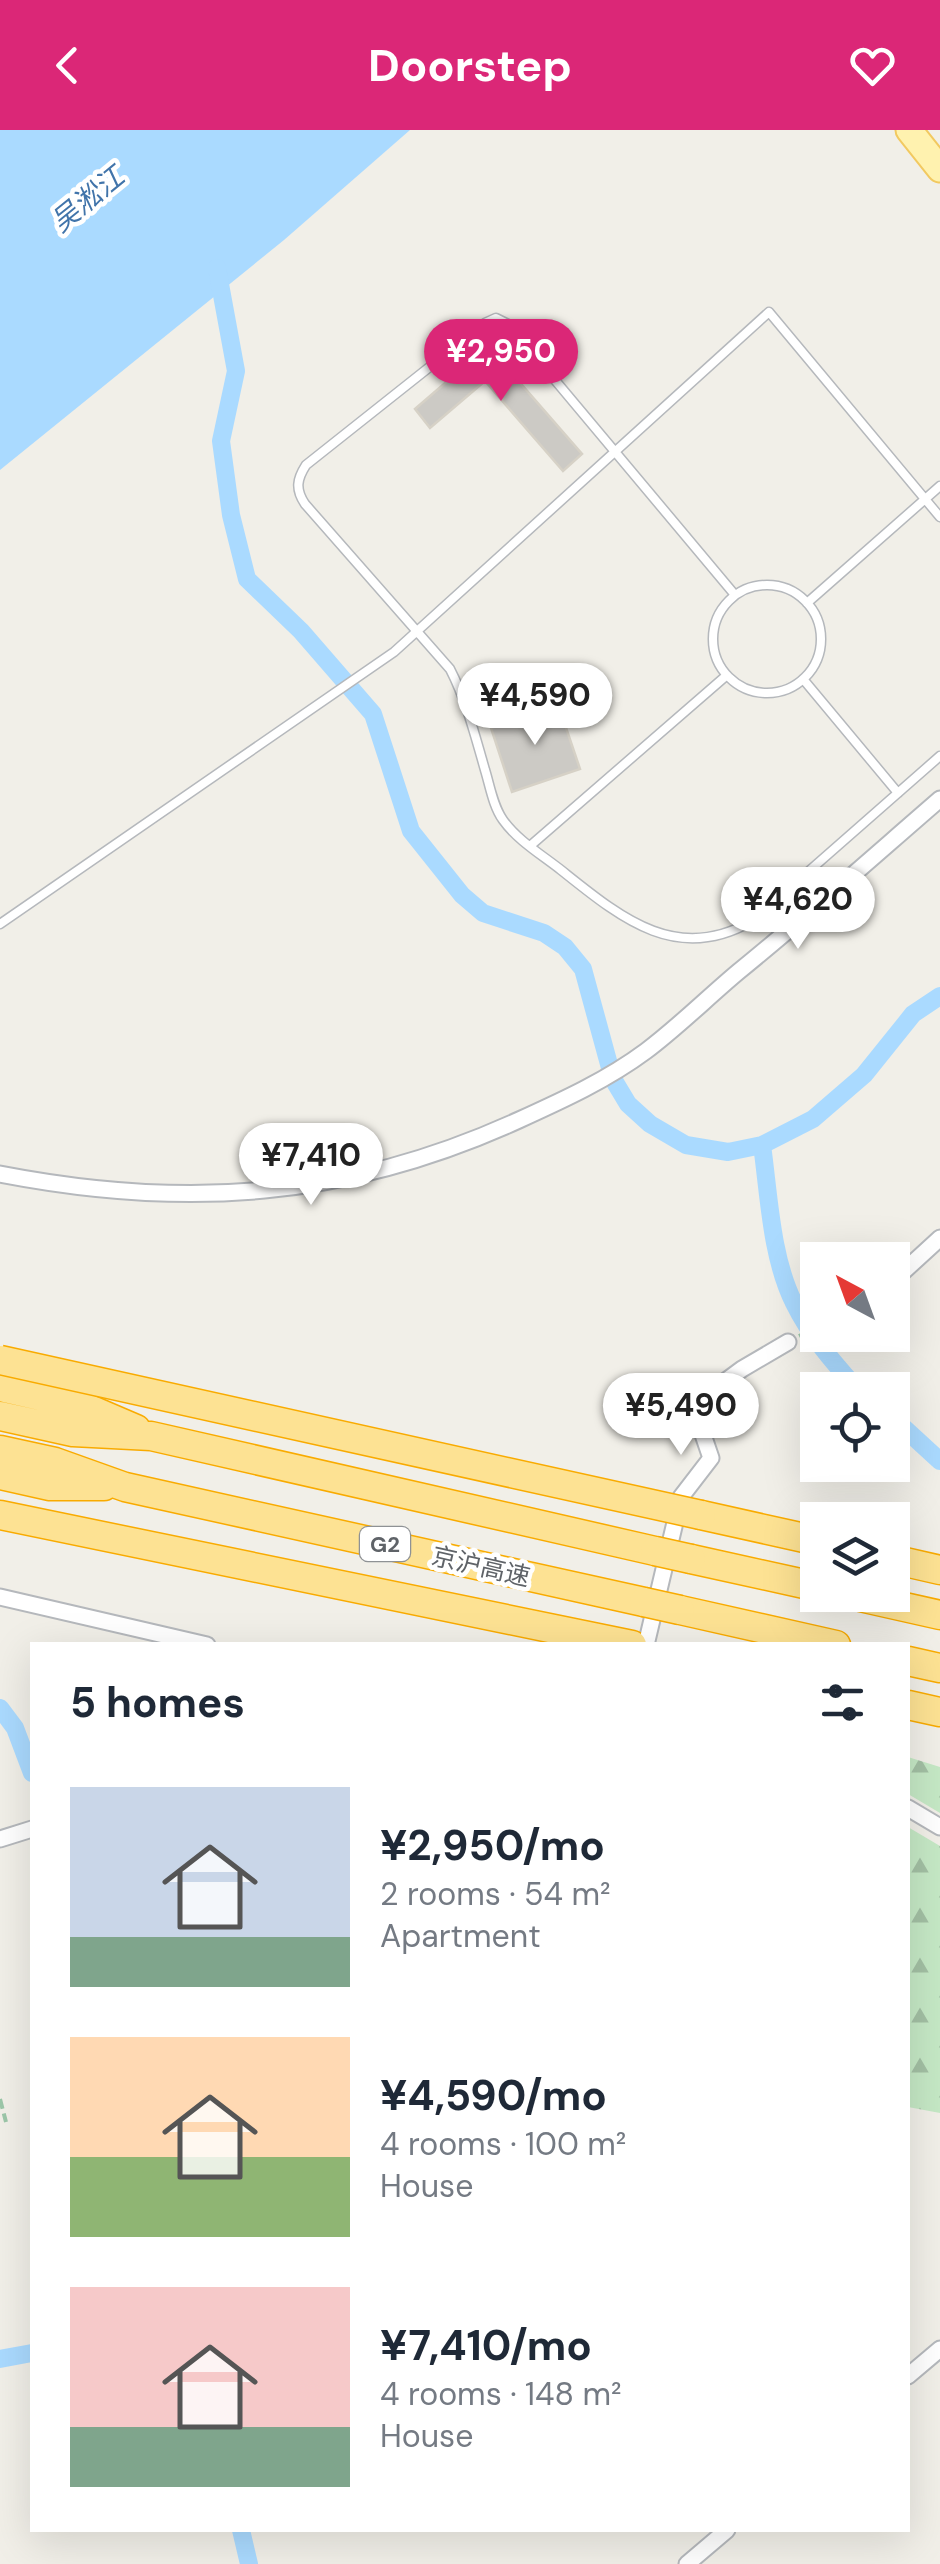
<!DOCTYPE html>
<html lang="en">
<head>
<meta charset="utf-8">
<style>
	:root { --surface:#fff; --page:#f2f2f3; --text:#1f2937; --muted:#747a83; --accent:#db2777 }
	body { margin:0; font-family:"DM Sans","Noto Sans SC",sans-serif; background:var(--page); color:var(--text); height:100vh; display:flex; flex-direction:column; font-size:38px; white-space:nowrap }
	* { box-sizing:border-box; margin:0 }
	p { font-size:32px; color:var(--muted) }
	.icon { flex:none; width:55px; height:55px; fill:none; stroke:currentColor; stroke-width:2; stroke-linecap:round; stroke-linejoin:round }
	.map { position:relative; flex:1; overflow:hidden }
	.side { position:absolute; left:30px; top:1512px; width:880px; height:890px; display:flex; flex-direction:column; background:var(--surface); border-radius:0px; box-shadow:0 10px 40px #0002 }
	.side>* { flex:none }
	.needle { width:65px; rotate:319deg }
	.tools { position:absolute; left:800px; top:1112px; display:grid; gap:20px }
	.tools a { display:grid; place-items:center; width:110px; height:110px; border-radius:0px; background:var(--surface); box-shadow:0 10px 40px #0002; font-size:50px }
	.price { position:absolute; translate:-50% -85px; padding:0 22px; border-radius:35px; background:#fff; color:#222; font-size:32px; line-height:65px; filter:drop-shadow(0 2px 5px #0008) }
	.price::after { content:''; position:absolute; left:50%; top:60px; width:30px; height:22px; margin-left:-15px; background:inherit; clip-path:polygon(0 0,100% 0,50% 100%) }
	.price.selected { background:var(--accent); color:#fff }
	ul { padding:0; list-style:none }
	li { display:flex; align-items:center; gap:30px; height:250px; padding:0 40px }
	li span { display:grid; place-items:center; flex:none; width:280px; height:200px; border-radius:0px; color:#555 }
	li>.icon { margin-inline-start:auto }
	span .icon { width:120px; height:120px; fill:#fffc; stroke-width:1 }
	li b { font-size:42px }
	h2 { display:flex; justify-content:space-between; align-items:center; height:120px; padding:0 40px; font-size:42px }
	header { display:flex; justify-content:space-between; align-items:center; height:130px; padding:0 40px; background:var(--accent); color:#fff; font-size:45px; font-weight:700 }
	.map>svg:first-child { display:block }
</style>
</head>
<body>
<header><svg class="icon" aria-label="back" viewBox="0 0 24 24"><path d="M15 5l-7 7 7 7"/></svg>Doorstep<svg class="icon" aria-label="heart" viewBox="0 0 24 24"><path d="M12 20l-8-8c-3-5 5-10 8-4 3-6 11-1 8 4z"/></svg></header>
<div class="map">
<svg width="940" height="2434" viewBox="0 0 940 2434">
	<defs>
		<pattern id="forest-firs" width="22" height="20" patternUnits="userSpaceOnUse" patternTransform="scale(2.5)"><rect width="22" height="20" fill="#c5e8c5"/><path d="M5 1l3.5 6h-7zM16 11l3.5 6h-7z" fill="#a3c0a4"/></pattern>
	</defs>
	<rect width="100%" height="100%" fill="#f1efe8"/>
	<path fill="url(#forest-firs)" d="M908,1627L940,1637V1683L908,1664Z
		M908,1697L940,1716V1983L908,1977Z"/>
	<path fill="#aadaff" d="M0,0H410L284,110L0,340Z"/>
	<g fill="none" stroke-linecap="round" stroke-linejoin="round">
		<path stroke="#aadaff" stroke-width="18" d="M217,138L236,241L221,311L231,385L247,449L301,501L373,584L411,701L462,765L483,783L544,803L565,817L583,839L613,949L628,974L650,994L686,1015L728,1022L762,1015L813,989L864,945L913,884L940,866
			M762,1015C769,1065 771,1127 794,1173C810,1206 834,1233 858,1260
			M892,1287L940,1331
			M0,1578L15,1598L32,1643
			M0,2229L32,2223
			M241,2400L249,2434"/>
	</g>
	<path fill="#cccac5" stroke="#d6d1c6" stroke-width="2.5" d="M488,216L582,324L563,341L485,251L430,298L415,279Z
		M558,574L580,639L512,662L491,598Z"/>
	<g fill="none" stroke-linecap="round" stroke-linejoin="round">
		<defs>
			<path id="service" d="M713 509a54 54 0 1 1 108 0a54 54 0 1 1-108 0Z
				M735,465L508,194L496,188L485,193L306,335C297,349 295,359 305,374L450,539C466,570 475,605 485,640C490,656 493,676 503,690C517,710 542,725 561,740C620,787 676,835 752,791L940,626
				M807,473L940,356
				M803,549L898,663
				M530,716L727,545
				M0,794L394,522L769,182L940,387"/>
			<path id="minor" d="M0,1044C186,1080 346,1069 519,990C563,970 607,950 646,921C678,897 707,868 738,842C807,786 873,727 940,669
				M892,1152L940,1108
				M0,1467L207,1515
				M646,1515L681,1367L711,1328L697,1287L700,1270L742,1239L788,1212
				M908,1678L940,1697
				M0,1709L32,1699
				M908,2246L940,2219
				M687,2434L727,2400"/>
			<path id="primary" d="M909,0L940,39"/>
			<path id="motorway" d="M0,1257L80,1275L136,1299
				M0,1286L73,1302L151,1306L655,1421
				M0,1320L55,1332L125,1357L644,1472
				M0,1345L50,1356H104
				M0,1385L632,1515
				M701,1385L818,1411
				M691,1429L818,1457
				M892,1429L940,1440
				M851,1465L940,1485
				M680,1480L836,1515
				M908,1531L940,1538
				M908,1575L940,1582"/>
		</defs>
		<use href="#service" stroke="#b5b8bc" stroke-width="11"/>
		<use href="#minor" stroke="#b5b8bc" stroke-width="19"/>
		<use href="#primary" stroke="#f2c960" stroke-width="29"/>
		<use href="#motorway" stroke="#f9ab00" stroke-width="31"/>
		<path stroke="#9cc7a9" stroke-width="4" stroke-dasharray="10 5" stroke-linecap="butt" d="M799,1206L818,1197
			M0,1969L6,1992"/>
		<use href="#service" stroke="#fff" stroke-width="8"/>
		<use href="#minor" stroke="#fff" stroke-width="15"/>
		<use href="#primary" stroke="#fff2af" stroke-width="25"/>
		<use href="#motorway" stroke="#fde293" stroke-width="28"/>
		<defs>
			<path id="motorway-bridge" d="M0,1230L701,1385
				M655,1421L691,1429
				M644,1472L680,1480"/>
		</defs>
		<use href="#motorway-bridge" stroke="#f9ab00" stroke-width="31" stroke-linecap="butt"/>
		<use href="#motorway-bridge" stroke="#fde293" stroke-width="28"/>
	</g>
	<g text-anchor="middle" stroke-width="9" stroke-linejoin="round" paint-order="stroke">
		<rect fill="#fff" stroke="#8f9295" stroke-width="2.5" x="360" y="1397" width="50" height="34" rx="8"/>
		<g font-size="22" font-weight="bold" fill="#5f6368">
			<text x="385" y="1422">G2</text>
		</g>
		<g font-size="25" fill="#5f6368" stroke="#fff">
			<text transform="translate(481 1436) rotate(13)" y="9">京沪高速</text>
		</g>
		<g font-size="28" font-style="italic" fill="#4174aa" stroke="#fff">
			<text transform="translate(87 69) rotate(-39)" y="10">吴淞江</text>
		</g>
	</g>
</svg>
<div class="tools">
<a><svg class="needle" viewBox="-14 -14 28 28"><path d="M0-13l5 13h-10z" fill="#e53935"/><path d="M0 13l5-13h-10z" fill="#747a83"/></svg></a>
<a><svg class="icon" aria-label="locate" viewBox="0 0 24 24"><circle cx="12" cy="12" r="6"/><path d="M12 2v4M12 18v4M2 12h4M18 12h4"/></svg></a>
<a><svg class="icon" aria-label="layers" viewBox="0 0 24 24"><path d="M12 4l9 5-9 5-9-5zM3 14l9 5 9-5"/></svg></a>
</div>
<b class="price selected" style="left:501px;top:274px">¥2,950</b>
<b class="price" style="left:535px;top:618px">¥4,590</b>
<b class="price" style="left:798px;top:822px">¥4,620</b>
<b class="price" style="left:311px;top:1078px">¥7,410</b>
<b class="price" style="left:681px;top:1328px">¥5,490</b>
<section class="side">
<h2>5 homes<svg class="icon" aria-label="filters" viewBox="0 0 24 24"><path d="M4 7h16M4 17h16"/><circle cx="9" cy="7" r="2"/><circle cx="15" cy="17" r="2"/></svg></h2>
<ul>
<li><span style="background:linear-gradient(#c9d6e8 75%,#7fa58c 0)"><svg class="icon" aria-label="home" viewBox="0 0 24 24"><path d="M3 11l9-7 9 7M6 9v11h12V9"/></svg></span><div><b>¥2,950/mo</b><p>2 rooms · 54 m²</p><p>Apartment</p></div></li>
<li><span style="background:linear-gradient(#ffd9b3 60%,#8fb573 0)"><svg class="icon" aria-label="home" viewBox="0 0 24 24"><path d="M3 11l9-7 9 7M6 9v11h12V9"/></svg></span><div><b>¥4,590/mo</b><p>4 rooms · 100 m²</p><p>House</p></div></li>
<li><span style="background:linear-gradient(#f6c9c9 70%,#7fa58c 0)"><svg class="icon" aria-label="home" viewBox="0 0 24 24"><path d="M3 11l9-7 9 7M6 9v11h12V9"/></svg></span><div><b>¥7,410/mo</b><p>4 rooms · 148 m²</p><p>House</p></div></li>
</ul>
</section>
</div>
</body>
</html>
